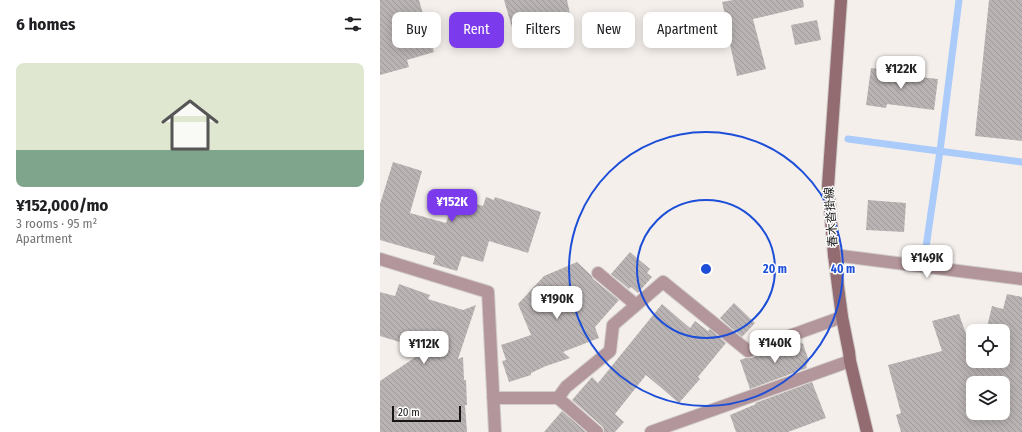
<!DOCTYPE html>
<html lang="en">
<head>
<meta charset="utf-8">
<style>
	:root { --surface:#fff; --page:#f2f2f2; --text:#202124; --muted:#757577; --accent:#7c3aed }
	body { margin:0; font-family:"Fira Sans Condensed","Noto Sans JP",sans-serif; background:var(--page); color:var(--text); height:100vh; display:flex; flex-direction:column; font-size:15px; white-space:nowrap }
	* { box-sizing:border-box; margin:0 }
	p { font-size:13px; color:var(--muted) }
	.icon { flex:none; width:22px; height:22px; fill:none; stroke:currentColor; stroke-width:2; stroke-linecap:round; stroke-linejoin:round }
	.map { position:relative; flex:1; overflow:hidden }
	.side { display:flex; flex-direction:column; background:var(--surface); width:380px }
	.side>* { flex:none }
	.banner { position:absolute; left:12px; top:12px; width:380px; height:36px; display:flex; gap:8px }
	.controls { position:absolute; left:586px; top:324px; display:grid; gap:8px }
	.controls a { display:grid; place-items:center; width:44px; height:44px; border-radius:8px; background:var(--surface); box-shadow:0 2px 10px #0003; font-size:20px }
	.scale { position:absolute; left:12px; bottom:10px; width:69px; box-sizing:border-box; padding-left:4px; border:2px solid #181615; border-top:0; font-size:11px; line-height:14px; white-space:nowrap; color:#181615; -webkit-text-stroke:3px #fff; paint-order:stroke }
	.price { position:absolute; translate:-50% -34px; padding:0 9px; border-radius:8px; background:#fff; color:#222; font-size:13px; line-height:26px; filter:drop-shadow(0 1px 2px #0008) }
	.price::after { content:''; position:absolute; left:50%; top:24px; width:12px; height:9px; margin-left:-6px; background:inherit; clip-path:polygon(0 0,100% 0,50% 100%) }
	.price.current { background:var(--accent); color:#fff }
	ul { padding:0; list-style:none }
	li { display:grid; align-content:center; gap:8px; height:212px; padding:0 16px }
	li span { display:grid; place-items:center; height:124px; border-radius:8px; color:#555 }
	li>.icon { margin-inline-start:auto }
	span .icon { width:72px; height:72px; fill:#fffc; stroke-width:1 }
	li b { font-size:17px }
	h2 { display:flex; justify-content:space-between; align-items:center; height:48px; padding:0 16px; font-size:17px }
	.chip { padding:0 14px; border-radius:8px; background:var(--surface); box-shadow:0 2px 10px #0003; font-size:14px; line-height:36px }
	.chip.current { background:var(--accent); color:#fff }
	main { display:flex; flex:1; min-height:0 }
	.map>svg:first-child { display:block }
</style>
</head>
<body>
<main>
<section class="side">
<h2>6 homes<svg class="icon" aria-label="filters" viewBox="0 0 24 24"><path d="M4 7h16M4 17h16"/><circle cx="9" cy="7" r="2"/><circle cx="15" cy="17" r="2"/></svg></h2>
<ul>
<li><span style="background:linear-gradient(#dfe7d0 70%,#7fa58c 0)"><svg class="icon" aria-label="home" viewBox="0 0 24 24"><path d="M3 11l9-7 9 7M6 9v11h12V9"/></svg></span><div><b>¥152,000/mo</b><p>3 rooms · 95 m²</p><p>Apartment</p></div></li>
</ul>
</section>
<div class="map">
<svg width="642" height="432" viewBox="0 0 642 432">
	<defs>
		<pattern id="building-back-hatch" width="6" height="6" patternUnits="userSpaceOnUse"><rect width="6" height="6" fill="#bab3b3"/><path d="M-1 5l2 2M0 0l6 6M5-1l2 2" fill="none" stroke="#9f9999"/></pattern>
	</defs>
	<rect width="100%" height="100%" fill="#f4efeb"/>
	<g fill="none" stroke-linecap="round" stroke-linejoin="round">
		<path stroke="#abcbfb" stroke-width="7" d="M468,139L642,162
			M545,254L560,151L579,0"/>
	</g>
	<path fill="url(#building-back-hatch)" fill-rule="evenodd" d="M0,0H39L54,52L27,60L29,67L0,75Z
		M124,0H187L192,23L166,28L165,23L133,31Z
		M353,0H423L424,7L373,19L386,69L357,76L349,40H351L342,2Z
		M609,0H642V141L595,136Z
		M437,20L441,40L415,45L411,25Z
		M491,68L511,71V74L558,79L554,110L507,104L506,108L486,105Z
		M13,162L42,171L30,213L66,223L75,198L103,206L106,197L114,200L115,197L161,212L148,253L109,241L103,262L82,256L77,271L53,264L55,256L0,240V204Z
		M488,200L526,203L524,232L486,230Z
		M250,252L270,269L267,273L272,277L258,293L251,287L249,289L231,274Z
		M197,262L211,275L213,279L239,300L215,327L219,338L183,352L190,358L166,366L151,373V375L129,382L122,361L126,360L121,345L151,335L138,304L164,276Z
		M19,284L50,295L48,299L83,310L96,305L78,359L83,357L84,380H86L87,405H85L87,432H0V381L46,350L0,336V292L15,296Z
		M627,294L642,297V432H521L516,415L521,413L508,365L562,351L552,321L579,314L593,354V361H595L598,367L599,361H623V331H606L612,306L623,309ZM593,383H623V413H593Z
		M354,303L375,323L362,337L340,318Z
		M282,304L310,328L315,321L328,331L330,329L346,343L318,377L320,379L299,403L266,375L235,414L244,422L235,432H224V429L222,426L192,400L212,377L218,383Z
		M417,341L423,344L429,361L426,366L427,368L370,389L360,360L366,358H371Z
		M432,382L446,418L408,432H356L350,415L376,404L375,403Z
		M182,411L206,432H164Z"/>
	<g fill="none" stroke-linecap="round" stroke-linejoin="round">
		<defs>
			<path id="lane" d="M218,273L256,305"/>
			<path id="street" d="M454,255L642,279
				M0,259L108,292L115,432
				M113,398H178
				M217,432L178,398L186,387L230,351L233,325L283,282L368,351L462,317
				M271,432L470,361"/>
			<path id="secondary" d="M461,0L448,186L454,255L462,317L469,352L470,361L487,432"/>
		</defs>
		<use href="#lane" stroke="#d1ccc9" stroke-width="14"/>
		<use href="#street" stroke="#d1ccc9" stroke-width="14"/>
		<use href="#secondary" stroke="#d1ccc9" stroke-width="14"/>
		<use href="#lane" stroke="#b3969b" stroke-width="12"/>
		<use href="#street" stroke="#b3969b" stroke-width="12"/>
		<use href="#secondary" stroke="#936c72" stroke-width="12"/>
	</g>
	<g fill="none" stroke="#1d4ed8" stroke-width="2">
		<circle cx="326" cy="269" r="69"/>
		<circle cx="326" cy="269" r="137"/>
	</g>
	<g text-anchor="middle" stroke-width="3" stroke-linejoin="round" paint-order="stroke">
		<g font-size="12" fill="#181615" stroke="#fff">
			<text transform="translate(451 217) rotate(-94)" y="4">春木沓掛線</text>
		</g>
	</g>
	<circle cx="326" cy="269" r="6" fill="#1d4ed8" stroke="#fff" stroke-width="2"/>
	<g font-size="12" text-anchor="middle" font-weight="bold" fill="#1d4ed8" stroke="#fff" stroke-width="3" stroke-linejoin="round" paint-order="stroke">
		<text x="395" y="273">20 m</text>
		<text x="463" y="273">40 m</text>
	</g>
</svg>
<div class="controls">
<a><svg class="icon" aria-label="locate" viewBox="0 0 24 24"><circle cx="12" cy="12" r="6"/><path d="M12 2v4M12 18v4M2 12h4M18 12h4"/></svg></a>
<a><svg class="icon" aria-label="layers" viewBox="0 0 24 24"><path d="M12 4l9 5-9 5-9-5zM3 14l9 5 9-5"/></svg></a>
</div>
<div class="scale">20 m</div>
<b class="price" style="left:521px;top:90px">¥122K</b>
<b class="price current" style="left:72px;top:223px">¥152K</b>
<b class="price" style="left:547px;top:279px">¥149K</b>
<b class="price" style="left:177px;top:320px">¥190K</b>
<b class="price" style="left:395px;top:364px">¥140K</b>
<b class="price" style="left:44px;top:365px">¥112K</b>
<div class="banner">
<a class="chip">Buy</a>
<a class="chip current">Rent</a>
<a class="chip">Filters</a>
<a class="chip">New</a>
<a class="chip">Apartment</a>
</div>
</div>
</main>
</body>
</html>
